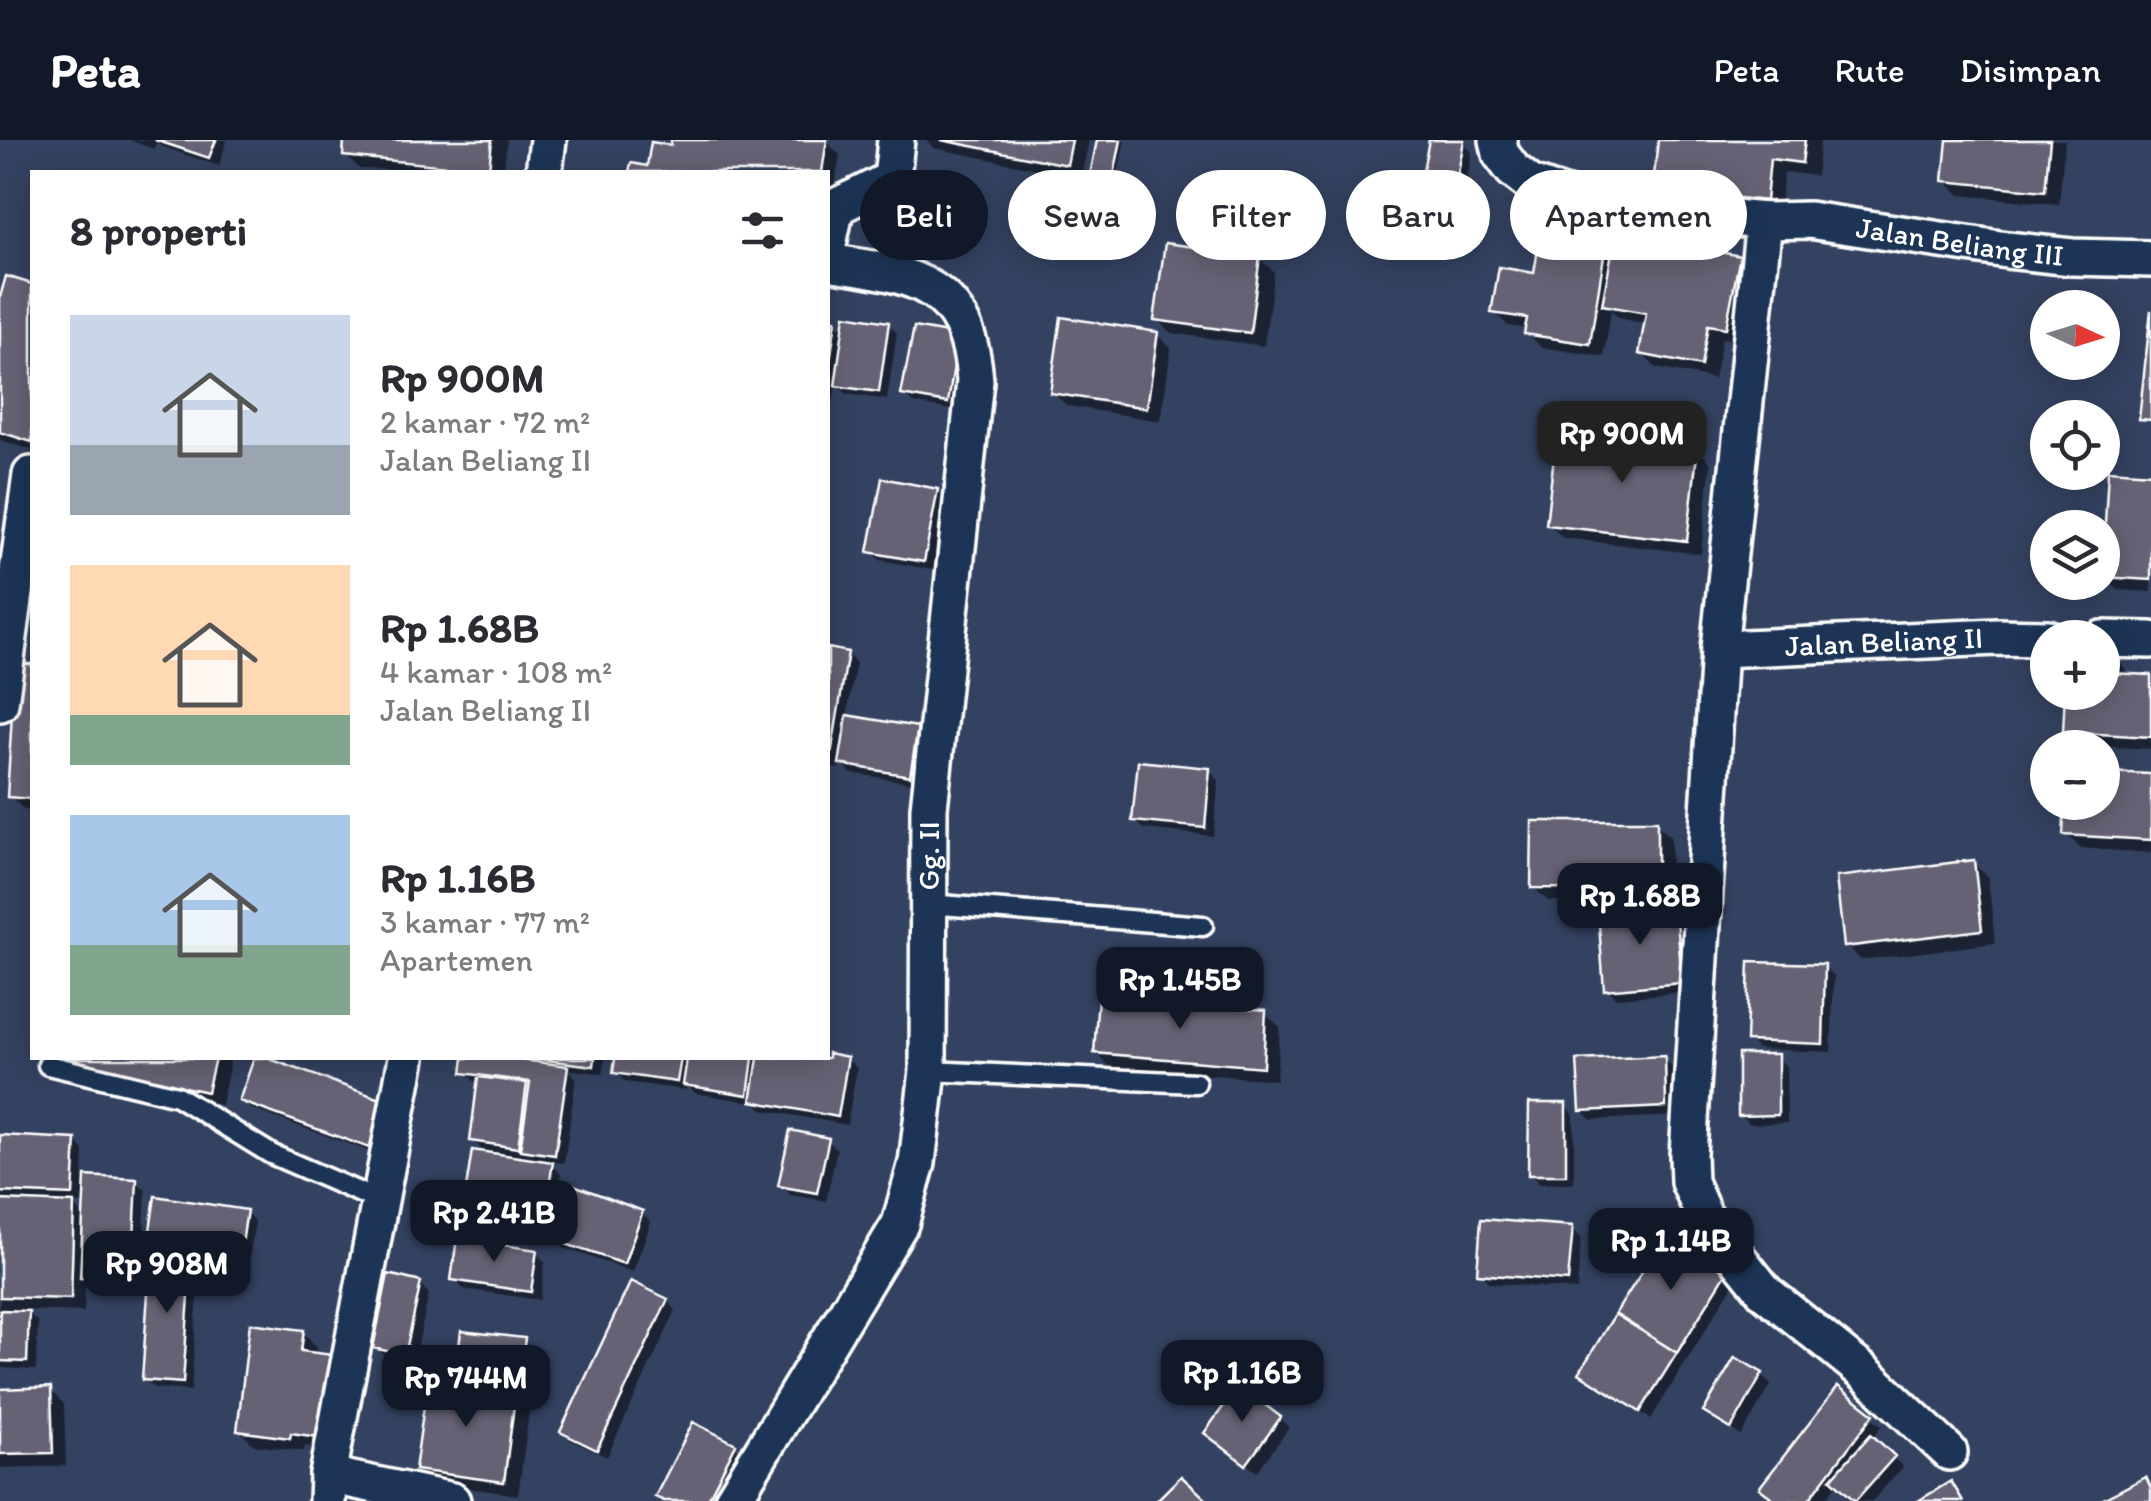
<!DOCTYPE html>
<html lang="id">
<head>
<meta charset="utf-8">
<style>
	:root { --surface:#fff; --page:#f7f7f7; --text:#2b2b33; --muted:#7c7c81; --accent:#111827 }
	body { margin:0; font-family:Itim,sans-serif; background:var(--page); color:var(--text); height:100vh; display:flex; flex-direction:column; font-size:38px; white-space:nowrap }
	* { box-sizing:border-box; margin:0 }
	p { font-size:32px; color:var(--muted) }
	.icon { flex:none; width:55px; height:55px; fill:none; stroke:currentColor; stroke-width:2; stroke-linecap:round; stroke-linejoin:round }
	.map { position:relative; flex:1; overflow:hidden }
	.details { position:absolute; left:30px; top:30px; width:800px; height:890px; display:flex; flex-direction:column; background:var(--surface); border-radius:0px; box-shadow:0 5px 25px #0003 }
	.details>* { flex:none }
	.guide { position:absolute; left:860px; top:30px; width:950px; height:90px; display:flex; gap:20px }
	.needle { width:65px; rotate:94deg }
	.controls { position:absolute; left:2030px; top:150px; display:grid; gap:20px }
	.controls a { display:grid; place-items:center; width:90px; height:90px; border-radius:50%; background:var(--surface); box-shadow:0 5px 25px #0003; font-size:50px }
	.price { position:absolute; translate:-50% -85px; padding:0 22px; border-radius:20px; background:var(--accent); color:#fff; font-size:32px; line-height:65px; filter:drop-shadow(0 2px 5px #0008) }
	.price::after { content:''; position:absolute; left:50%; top:60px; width:30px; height:22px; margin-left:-15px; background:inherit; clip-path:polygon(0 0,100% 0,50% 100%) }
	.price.current { background:#222; color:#fff }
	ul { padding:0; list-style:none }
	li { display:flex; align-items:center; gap:30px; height:250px; padding:0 40px }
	li span { display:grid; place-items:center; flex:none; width:280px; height:200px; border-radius:0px; color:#555 }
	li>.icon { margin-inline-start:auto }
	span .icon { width:120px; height:120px; fill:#fffc; stroke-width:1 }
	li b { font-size:42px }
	h2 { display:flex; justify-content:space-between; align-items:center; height:120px; padding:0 40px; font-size:42px }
	.chip { padding:0 35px; border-radius:45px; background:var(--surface); box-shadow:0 5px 25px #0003; font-size:35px; line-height:90px }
	.chip.current { background:var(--accent); color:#fff }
	header { display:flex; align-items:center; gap:60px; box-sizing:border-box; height:140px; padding:0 50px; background:var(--accent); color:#fff }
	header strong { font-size:48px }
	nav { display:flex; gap:55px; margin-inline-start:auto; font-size:35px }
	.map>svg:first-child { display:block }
</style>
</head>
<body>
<header>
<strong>Peta</strong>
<nav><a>Peta</a><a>Rute</a><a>Disimpan</a></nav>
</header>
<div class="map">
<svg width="2151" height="1361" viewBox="0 0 2151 1361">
	<rect width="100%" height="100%" fill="#334260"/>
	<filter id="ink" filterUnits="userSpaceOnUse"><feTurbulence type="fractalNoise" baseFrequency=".01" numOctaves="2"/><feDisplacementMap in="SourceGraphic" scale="20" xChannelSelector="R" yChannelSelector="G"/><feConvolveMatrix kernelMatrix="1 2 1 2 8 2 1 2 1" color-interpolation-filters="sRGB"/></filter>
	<g filter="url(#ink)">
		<path fill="#0007" fill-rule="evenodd" d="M129,0H227L219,26L163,7L157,2L154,9Z
			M347,0H507L504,32L360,29L345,15Z
			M674,0L826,1L840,15L829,82L828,32H632L633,26L649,29L673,8Z
			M926,0H1089L1081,38L934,8Z
			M1100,0H1125L1116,42L1093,34Z
			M1431,0L1463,2L1472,12L1459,86L1427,80L1418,70Z
			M1661,0H1820L1816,36L1784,32L1779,74L1739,69L1725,56L1671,50L1657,35Z
			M1949,0H2065L2059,64L1960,55L1946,41Z
			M1608,86L1616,94L1738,118L1753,132L1739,201L1722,198L1714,239L1656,228L1641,213L1647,184L1619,178L1611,170L1604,217L1541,207L1527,193L1528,189L1508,186L1494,172Z
			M1259,118L1274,132L1264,206L1171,193L1156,179Z
			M8,139L32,147V310L0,300V150L4,154Z
			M828,181L835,182L845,193L888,184L897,193L887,260L847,254L836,244L833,264L828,263Z
			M1157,194L1171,208L1161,281L1067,266L1052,252Z
			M967,206L956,271L914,263L904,254Z
			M1697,309L1711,323L1701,414L1563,398L1549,384Z
			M2151,335V452L2118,450L2104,436Z
			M937,351L946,361L933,430L880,420L871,411Z
			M828,510L847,514L856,523L847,577L917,590L926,599L919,644L851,633L840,621L839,629L828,627Z
			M2111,513L2125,528V536L2151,537V609L2080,605L2065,591L2102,552Z
			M17,526L32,527V671L24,670L10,656Z
			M1209,631L1219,640L1213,696L1144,689L1135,680Z
			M2151,637V713L2080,708L2066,694L2102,662Z
			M1656,684L1671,698L1670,762L1548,761L1533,747Z
			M1973,723L1988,737L1995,803L1861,820L1847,806Z
			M1675,768L1684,778L1690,852L1616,858L1607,849Z
			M1824,827L1834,836L1831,912L1758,909L1749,900Z
			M1265,873L1280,887L1276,940L1110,927L1096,913Z
			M828,916L847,919L857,928L847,985L763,970L756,963L695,953L687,945L686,950L625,942L616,932L618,918Z
			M1777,917L1786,926L1787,983L1750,984L1741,975Z
			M69,918H231L221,965L83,935Z
			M257,918L388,964L382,1016L251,969L242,960Z
			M467,918H605L603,934L567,929L576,938L564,1023L548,1021L561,1034L552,1093L474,1082L465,1073L487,1015L472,1000L480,942L474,941L465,932Z
			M1664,919L1673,928L1675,976L1591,980L1582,970Z
			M1565,965L1574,975V1043L1540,1044L1531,1034Z
			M0,998L75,1001L84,1011L83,1038L136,1041L146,1050L141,1149L92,1146L85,1140L84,1172L25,1170L38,1182L36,1230L0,1228ZM71,1063L86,1064V1078Z
			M827,1000L837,1009L826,1061L791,1055L781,1045Z
			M246,1072L255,1082L249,1119L161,1105L152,1096Z
			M642,1073L651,1082L633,1132L564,1108L554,1098Z
			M1572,1088L1581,1098L1577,1150L1489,1143L1480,1133Z
			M536,1112L545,1122L540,1160L463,1149L454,1139Z
			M191,1114L200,1124L191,1251L154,1248L144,1239Z
			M1725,1134L1734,1143L1651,1279L1582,1232Z
			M420,1144L429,1154L414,1223L385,1216L375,1207Z
			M667,1161L676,1170L607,1317L572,1301L563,1292Z
			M303,1192L317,1207L316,1215L345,1312L305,1306L304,1311L254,1305L239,1290Z
			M524,1200L533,1210L528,1255L517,1254L530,1266L518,1355L432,1343L418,1329L463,1245L458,1239Z
			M1761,1235L1771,1245L1741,1296L1706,1272Z
			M50,1250L64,1264L66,1326L0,1328V1251Z
			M1838,1250L1882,1286L1872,1298L1903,1327L1872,1361H1858L1838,1343L1824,1361H1777Z
			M1280,1278L1289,1288L1257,1332L1216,1302Z
			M735,1306L744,1315L721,1361H663L658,1356Z"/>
		<path fill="#666274" stroke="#fff" stroke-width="2.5" d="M155,0H216L209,18Z
			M344,0H492L489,30L343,16Z
			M671,0H827L822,32H629L631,23L647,26L651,2L671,5Z
			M941,0H1072L1067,25Z
			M1097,0H1121L1113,40L1090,35Z
			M1429,0H1464L1450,78L1415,71Z
			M1658,0H1805L1802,23L1770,19L1766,61L1722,56L1724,44L1654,36Z
			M1947,0H2050L2045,51L1943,41Z
			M1544,73L1609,84L1590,204L1524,194L1527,178L1491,173L1499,127L1534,133Z
			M1616,91L1740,116L1726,188L1708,185L1701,226L1639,214L1646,173L1602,165Z
			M1165,103L1260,116L1250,193L1154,180Z
			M6,136L32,144V302L0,292V157Z
			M2151,170V280L2139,279Z
			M845,175L889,182L879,252L835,246Z
			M1061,177L1158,192L1147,268L1050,253Z
			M828,179L836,180L828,235Z
			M914,187L959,195L948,263L901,255Z
			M1557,290L1698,306L1687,401L1546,385Z
			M2108,330L2151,333V440L2102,437Z
			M882,338L938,349L924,422L868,412Z
			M828,508L848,512L830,621L828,620Z
			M2102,510L2112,511L2110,533L2151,535V597L2063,592L2065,552H2102Z
			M15,524H32V659L7,657Z
			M847,575L918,587L910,636L839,624Z
			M1138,621L1210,628L1205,688L1132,681Z
			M2102,632L2151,634V700L2063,695L2065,662H2102Z
			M1532,681H1657V749L1531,748Z
			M1974,720L1982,790L1844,807L1836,737Z
			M1676,766L1682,843L1604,850L1598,772Z
			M1749,822L1825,824L1823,904L1746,901Z
			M1098,857L1266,870L1263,927L1094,913Z
			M828,913L848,917L838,977L751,961L758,918H828Z
			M1738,914H1778V975L1738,976Z
			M1665,916L1666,967L1580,971L1577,920Z
			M67,918H215L207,952L66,921Z
			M254,918H267L389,962L372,1009L239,961Z
			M464,918H507L568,926L555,1015L520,1010L530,942L462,933Z
			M530,918H595L594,926Z
			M615,918H681L677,942L613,933Z
			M687,918H753L748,955L683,945Z
			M478,937L527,943L518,1008L470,1001Z
			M1529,963H1566V1035H1528Z
			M790,990L829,998L817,1053L778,1046Z
			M0,995L76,999L73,1055L0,1052Z
			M472,1010L553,1022L543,1085L462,1074Z
			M85,1036L137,1039L132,1140L80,1138Z
			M571,1044L643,1071L624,1124L551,1099Z
			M155,1056L247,1070L241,1111L149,1097Z
			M0,1060L74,1063L71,1159L0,1157Z
			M1481,1079L1573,1086L1568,1141L1477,1134Z
			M1666,1094L1727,1132L1677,1213L1615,1174Z
			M457,1098L537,1110L531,1152L451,1140Z
			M151,1109L192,1112L183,1243L142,1240Z
			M388,1134L421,1142L405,1215L373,1208Z
			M631,1141L668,1159L597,1310L560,1292Z
			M0,1170L29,1171L27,1222L0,1221Z
			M1615,1174L1677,1213L1640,1272L1579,1233Z
			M250,1183L304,1190L301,1211L341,1216L331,1299L291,1293L290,1298L237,1291Z
			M461,1191L525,1198L519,1247L455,1240Z
			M1735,1217L1763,1233L1731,1289L1703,1272Z
			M428,1237L516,1250L504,1342L415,1330Z
			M1239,1245L1281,1277L1246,1325L1204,1293Z
			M1838,1246L1874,1274L1808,1361H1776L1759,1348Z
			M51,1247L53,1313L0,1314V1249Z
			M693,1282L736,1304L707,1361H664L655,1357Z
			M1871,1294L1895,1316L1855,1361L1831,1339Z
			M1181,1336L1208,1361H1156Z
			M2146,1337L2151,1348V1361H2099Z
			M1951,1341L1963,1361H1918Z"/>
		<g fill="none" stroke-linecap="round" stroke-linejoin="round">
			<defs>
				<path id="lane" d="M929,764L1203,786
					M48,925L177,956L271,1014L379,1061
					M928,931L1196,943"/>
				<g id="street">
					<path id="s1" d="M1498,0L1501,14L1513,30L1531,44L1590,64L1764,81L1809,80L2007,110L2072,117L2151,119"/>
					<path d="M544,32L548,0"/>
					<path d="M1764,81L1719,509L1688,1015L1689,1042L1704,1076L1765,1152L1864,1232L1949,1312"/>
					<path d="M828,104L836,67L892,39L896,0"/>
					<path d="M2102,499L2151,500"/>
					<path id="s2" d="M1719,509L1998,497L2048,498"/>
					<path d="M0,563L31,335"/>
					<path d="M328,1335L452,1361"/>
					<path d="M327,1361L328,1335L407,918"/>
					<path id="s3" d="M732,1361L900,1084L917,1023L928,931L929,668L975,241C968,141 913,135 828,122"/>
				</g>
			</defs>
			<use href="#lane" stroke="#fff" stroke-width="25"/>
			<use href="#street" stroke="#fff" stroke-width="42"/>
			<use href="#lane" stroke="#1d3557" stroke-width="18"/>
			<use href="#street" stroke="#1d3557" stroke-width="35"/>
		</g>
	</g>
	<g text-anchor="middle" stroke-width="10" stroke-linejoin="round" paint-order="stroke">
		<g font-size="30" fill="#fff" stroke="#1d3557">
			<text dy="10" stroke="none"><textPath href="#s1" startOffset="492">Jalan Beliang III</textPath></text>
			<text dy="10" stroke="none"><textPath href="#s2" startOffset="165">Jalan Beliang II</textPath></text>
			<text dy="10" stroke="none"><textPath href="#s3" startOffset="695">Gg. II</textPath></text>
		</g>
	</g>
</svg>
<div class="controls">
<a><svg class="needle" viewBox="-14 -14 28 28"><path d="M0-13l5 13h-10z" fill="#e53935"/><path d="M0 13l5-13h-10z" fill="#7c7c81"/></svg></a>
<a><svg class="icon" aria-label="locate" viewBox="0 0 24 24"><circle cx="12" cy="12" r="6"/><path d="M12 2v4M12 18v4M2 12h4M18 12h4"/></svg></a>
<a><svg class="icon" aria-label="layers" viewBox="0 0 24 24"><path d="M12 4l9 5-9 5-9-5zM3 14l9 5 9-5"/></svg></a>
<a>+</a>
<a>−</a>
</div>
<b class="price current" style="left:1622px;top:346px">Rp 900M</b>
<b class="price" style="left:1640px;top:808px">Rp 1.68B</b>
<b class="price" style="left:1180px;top:892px">Rp 1.45B</b>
<b class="price" style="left:494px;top:1125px">Rp 2.41B</b>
<b class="price" style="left:1671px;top:1153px">Rp 1.14B</b>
<b class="price" style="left:167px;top:1176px">Rp 908M</b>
<b class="price" style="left:1242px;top:1285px">Rp 1.16B</b>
<b class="price" style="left:466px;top:1290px">Rp 744M</b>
<div class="guide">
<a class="chip current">Beli</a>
<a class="chip">Sewa</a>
<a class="chip">Filter</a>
<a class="chip">Baru</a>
<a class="chip">Apartemen</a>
</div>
<section class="details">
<h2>8 properti<svg class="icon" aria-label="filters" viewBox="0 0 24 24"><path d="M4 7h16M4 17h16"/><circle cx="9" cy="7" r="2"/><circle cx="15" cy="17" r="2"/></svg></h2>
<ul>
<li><span style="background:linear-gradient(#c9d6e8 65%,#9aa5b1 0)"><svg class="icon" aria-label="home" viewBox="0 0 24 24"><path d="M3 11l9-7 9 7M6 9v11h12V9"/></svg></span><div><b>Rp 900M</b><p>2 kamar · 72 m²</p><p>Jalan Beliang II</p></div></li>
<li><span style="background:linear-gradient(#ffd9b3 75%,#7fa58c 0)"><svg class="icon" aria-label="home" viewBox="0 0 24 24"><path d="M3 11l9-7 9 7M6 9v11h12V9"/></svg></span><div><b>Rp 1.68B</b><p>4 kamar · 108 m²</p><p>Jalan Beliang II</p></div></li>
<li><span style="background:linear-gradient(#a9c7e8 65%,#7fa58c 0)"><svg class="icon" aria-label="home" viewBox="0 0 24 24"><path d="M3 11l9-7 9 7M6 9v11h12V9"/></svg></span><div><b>Rp 1.16B</b><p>3 kamar · 77 m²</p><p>Apartemen</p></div></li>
</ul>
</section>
</div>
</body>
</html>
